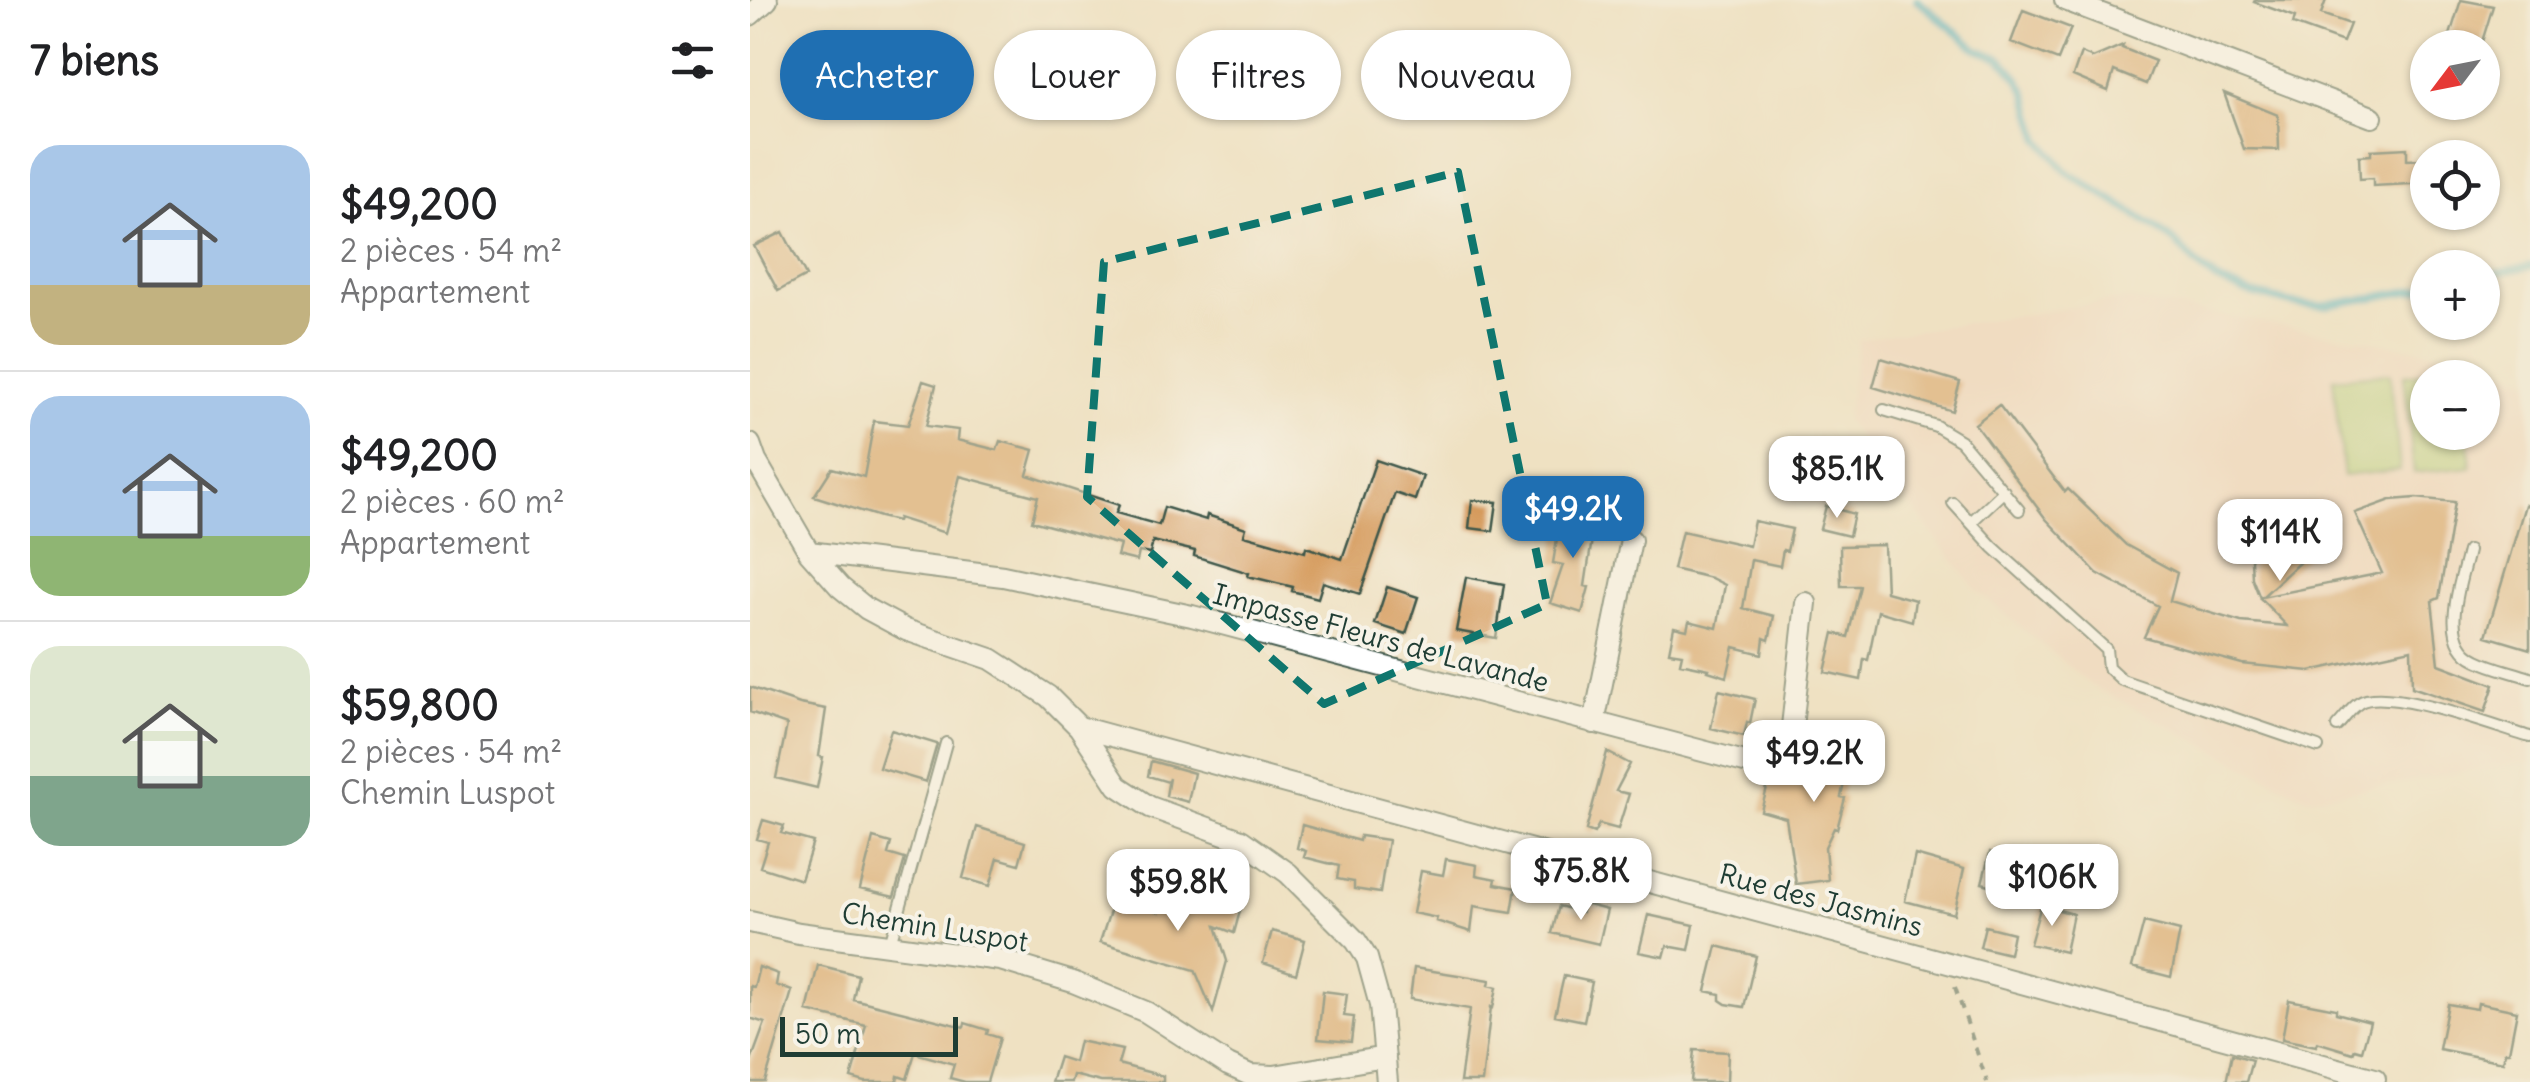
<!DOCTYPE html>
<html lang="fr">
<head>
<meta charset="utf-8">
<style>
	:root { --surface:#fff; --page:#f2f2f2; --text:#202124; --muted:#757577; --line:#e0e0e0; --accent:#1f6fb2 }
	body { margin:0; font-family:Delius,sans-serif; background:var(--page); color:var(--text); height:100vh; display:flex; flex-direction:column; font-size:38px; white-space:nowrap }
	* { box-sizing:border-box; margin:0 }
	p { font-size:32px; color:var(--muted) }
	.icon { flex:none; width:55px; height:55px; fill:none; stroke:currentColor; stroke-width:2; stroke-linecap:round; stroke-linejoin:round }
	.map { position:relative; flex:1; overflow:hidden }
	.drawer { display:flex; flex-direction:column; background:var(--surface); width:750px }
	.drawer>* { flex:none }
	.banner { position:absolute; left:30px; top:30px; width:950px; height:90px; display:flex; gap:20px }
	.needle { width:65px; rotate:238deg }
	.tools { position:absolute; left:1660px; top:30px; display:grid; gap:20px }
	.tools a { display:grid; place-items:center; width:90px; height:90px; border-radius:50%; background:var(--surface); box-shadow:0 2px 8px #0004; font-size:50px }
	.scale { position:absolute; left:30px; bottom:25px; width:178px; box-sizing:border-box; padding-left:10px; border:5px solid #1f3d34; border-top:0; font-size:28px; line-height:35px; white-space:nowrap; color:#1f3d34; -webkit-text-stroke:8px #f7f3e8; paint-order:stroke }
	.price { position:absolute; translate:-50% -85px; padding:0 22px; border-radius:20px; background:#fff; color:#222; font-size:32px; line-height:65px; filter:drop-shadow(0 2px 5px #0008) }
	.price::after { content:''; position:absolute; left:50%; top:60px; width:30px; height:22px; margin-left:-15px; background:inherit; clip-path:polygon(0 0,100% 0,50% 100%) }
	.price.selected { background:var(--accent); color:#fff }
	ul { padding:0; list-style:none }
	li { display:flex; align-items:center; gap:30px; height:250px; padding:0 30px }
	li+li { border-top:2px solid var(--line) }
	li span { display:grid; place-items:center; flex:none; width:280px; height:200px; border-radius:30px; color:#555 }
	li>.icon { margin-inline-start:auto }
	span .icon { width:120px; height:120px; fill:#fffc; stroke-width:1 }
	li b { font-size:42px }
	h2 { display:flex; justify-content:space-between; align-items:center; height:120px; padding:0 30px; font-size:42px }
	.chip { padding:0 35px; border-radius:45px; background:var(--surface); box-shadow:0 2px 8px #0004; font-size:35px; line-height:90px }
	.chip.selected { background:var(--accent); color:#fff }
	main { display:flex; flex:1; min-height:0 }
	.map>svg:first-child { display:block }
</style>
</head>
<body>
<main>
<section class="drawer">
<h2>7 biens<svg class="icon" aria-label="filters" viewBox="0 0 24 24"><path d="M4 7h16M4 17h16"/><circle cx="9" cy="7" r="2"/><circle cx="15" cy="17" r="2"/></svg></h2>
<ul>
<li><span style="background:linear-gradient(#a9c7e8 70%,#c2b280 0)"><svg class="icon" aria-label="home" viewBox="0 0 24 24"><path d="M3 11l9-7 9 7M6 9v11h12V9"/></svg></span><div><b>$49,200</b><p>2 pièces · 54 m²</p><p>Appartement</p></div></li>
<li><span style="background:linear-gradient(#a9c7e8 70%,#8fb573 0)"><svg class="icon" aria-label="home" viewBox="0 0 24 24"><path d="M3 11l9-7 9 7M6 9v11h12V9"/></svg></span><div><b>$49,200</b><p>2 pièces · 60 m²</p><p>Appartement</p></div></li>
<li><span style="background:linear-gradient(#dfe7d0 65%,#7fa58c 0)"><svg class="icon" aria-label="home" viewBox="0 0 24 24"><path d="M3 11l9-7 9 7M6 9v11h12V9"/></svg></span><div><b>$59,800</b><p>2 pièces · 54 m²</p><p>Chemin Luspot</p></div></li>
</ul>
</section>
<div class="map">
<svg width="1780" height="1082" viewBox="0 0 1780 1082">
	<rect width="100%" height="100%" fill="#f7f3e8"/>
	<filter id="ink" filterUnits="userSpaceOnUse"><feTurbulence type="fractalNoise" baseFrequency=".01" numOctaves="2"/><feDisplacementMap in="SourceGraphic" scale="20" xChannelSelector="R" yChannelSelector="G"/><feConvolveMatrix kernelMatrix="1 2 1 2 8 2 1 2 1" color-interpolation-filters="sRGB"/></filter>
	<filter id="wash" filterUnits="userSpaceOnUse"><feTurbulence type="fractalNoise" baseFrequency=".0048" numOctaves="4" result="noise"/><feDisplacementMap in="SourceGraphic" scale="40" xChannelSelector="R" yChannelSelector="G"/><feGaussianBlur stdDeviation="2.25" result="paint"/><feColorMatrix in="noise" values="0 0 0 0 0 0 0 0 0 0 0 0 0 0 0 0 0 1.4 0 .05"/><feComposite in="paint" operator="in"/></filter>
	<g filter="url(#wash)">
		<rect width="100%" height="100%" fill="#efe1c2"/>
		<path fill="#f2d4be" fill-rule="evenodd" d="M1378,299L1729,360L1780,381V761L1558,798L1340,685L1225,589L1096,420L1109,339ZM1678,378H1732V432H1678Z"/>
		<path fill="#afcc73" stroke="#678454" stroke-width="2.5" d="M1712,370L1713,377L1678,378V432L1718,433L1721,467L1664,473L1654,375Z
			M1640,373L1650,470L1593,476L1583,378Z"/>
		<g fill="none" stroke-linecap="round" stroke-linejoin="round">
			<path stroke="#43abc2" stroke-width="8" d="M1167,0L1228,50L1250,58L1268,78L1276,92L1290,139L1316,171L1402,225L1426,243L1447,265L1466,280L1499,293L1545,304L1573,306L1678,288
				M1732,276L1780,266"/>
		</g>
		<g id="blocks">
			<path fill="#d49757" d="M1505,0H1576L1571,14L1600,24L1593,42L1543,24L1545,17L1504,2Z
				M1711,0L1743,6L1730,48H1696Z
				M1273,10L1321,28L1308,60L1261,42Z
				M1373,45L1372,48L1405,61L1396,84L1364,71L1358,91L1323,76L1331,53L1343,58Z
				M1474,93L1528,115L1529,150L1494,149Z
				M1657,148V160L1678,159V183L1623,186V178L1610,179L1609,156L1621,155V150Z
				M33,232L56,276L28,291L4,246Z
				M1131,358L1210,382L1202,411L1123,387Z
				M173,381L186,385L176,426L208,430L207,440L247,450L250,441L284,450L277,475L369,505L366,513L409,525L414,507L456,520L457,515L496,528L494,535L555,552L556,547L592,559L626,460L673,476L665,500L645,493L610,594L573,582L568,598L542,591L543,587L498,576L499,573L444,556L445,551L403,541L400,554L389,552L387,561L367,556L370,545L282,521L288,497L210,476L195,533L148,518L147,521L130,517L64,496L82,468L114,477L124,421L158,425Z
				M1249,405L1315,492L1318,489L1376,545L1427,573L1420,601L1491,622L1537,626L1510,598L1502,578L1501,560L1511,536L1529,519L1547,515L1561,520L1567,533L1566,547L1512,597L1632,573L1605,513L1641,500L1666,498L1705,502L1689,598L1682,601L1689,664L1744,685L1735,712L1662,687L1661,649L1560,671L1492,664L1394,637L1408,606L1347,573L1296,519L1225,424Z
				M722,500L747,502L743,531L719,528Z
				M1775,505L1780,506V649L1736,636Z
				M1076,506L1104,514L1099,536L1070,529Z
				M811,514L845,519L835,586L839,587L832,613L800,603L813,565L803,563Z
				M1004,521L1042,529L1037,551L1033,550L1030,566L1001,560L993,608L1024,616L1019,640L1014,638L1012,654L984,647L977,677L958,671L959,669L930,663L932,654L919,652L924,627L937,630L939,621L967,628L975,585L961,578L923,569L932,531L999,546Z
				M1134,545L1136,592L1165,600L1162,621L1128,611L1118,660L1114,659L1111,680L1075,672L1084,633L1098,637L1110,586H1091L1090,546Z
				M716,577L754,584L746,638L706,631Z
				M637,587L668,597L656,634L625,624Z
				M0,687L50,704L76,709L69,756L73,757L67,788L26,778L37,725L0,712Z
				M969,690L1005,699L1000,723L997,722L994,736L961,728Z
				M1072,728L1109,736L1104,760L1099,759L1091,797L1095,798L1087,829L1084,828L1075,847L1078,880L1046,884L1036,818L1011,811L1020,777L1059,788Z
				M141,730L187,744L176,782L129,768Z
				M857,752L880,764L866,791L879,794L868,829L849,824L844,833L836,830Z
				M401,761L444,773L438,802L416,796L419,778L418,782L398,776Z
				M13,820L34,826L31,833L63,842L51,880L10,867L18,842L7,839Z
				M552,825L609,841L610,836L638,840L630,893L604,889V882L587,879L589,866L554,857L556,851L547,848Z
				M227,827L275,842L269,864L248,858L240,886L213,878Z
				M123,838L141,843L138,854L155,859L144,897L110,889Z
				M1240,852L1271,860L1262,891L1232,883Z
				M1165,855L1214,869L1204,914L1155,901Z
				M696,859L727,865L726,875L746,879L745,884L766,888L762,912L724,906L721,932L686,921L687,918L663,913L671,871L693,875Z
				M470,891L493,900L484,933L466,926L477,961L463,1012L445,970L350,942L364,899L409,912L416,892L454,904L457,894L468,898Z
				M834,904L857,910L849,944L802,933L809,906L832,912Z
				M1291,905L1323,914L1315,952L1280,944Z
				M898,915L944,925L939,950L917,946L914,957L889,952Z
				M1394,922L1430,931L1421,977L1382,967Z
				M1235,926L1263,933L1259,954L1230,947Z
				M522,931L555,940L546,974L513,963Z
				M967,946L1006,956L994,1007L976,1004L970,1000V994L956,991Z
				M68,965L108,975L103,999L214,1027L215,1023L238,1030L237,1034L250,1038L237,1082H215L200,1078L204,1064L165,1053L157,1079L148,1076L147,1082H115L101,1078L116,1025L57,1011Z
				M9,967L28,974L26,985L42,991L15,1082H0V1064L15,1023L0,1018V986L4,987Z
				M664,968L740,980L739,985L747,987L743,1008L741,1007L732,1082H710L720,1009L660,999Z
				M814,976L842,982L834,1021L805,1015Z
				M573,991L597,994L594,1016L604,1017L601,1042L568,1039Z
				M1539,1000L1586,1009V1013L1620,1022L1612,1051L1605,1049L1603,1053L1567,1042L1566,1046L1532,1039Z
				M1728,1003L1767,1011L1759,1052H1755L1753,1062L1689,1049L1698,1004L1727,1009Z
				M329,1041L372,1050L368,1064L413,1076V1082H351L323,1075L321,1082H301L309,1057L324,1062Z
				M944,1050L978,1052L977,1082H941Z
				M1482,1054L1502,1060L1496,1082H1476Z"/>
		</g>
	</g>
	<g filter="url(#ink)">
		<use href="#blocks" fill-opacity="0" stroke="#3e5649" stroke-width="2.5"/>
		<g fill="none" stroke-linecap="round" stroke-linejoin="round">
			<defs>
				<path id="lane" d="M1134,410L1186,426L1211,441L1269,510
					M1203,503L1243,547L1356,649L1358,667L1372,680L1568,747
					M1221,522L1254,491
					M1718,551C1711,583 1687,642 1727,660C1743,668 1763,672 1780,678
					M1587,726C1594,719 1601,708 1609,703C1635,685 1748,728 1780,737
					M140,944L196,743"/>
				<path id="street" d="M1315,0L1622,117
					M0,15L17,0
					M0,444L6,461L59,552L90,587L117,609L156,630L241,659L298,696L329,727L368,786L400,807L491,840L538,873L606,941L617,958L630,1005L637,1082
					M59,552L253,576L442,616L1002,764C1019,761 1028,756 1040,744L1056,603
					M844,723L881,540
					M329,727L1625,1079
					M0,922L49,933L250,960L323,982L396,1012L478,1065L500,1075L524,1076L635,1057"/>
			</defs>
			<use href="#lane" stroke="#3e5649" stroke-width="14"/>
			<use href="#street" stroke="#3e5649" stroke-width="24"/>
			<path stroke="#3e5649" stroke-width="4" stroke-dasharray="8 8" stroke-linecap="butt" d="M1205,987L1237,1082"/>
			<use href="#lane" stroke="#fff" stroke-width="10"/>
			<use href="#street" stroke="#fff" stroke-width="20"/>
		</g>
	</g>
	<path d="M0 0H1780V1082H0ZM708,172L797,604L574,704L337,497L354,262Z" fill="#efe1c2" fill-opacity=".55" fill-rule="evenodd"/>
	<path fill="none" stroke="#0f766e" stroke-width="8" stroke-dasharray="20 12" stroke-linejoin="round" d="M708,172L797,604L574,704L337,497L354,262Z"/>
	<g text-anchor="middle" stroke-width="8" stroke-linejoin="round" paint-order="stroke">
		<g font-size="28" fill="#1f3d34" stroke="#f7f3e8">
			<text transform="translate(631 638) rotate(15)" y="10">Impasse Fleurs de Lavande</text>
			<text transform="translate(1071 900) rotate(15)" y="10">Rue des Jasmins</text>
			<text transform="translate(185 927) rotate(9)" y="10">Chemin Luspot</text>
		</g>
	</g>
</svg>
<div class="tools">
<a><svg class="needle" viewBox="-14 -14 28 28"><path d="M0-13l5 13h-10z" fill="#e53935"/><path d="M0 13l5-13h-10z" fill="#757577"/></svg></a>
<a><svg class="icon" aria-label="locate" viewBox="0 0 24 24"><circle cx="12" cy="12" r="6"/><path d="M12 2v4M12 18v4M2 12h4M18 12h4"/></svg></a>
<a>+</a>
<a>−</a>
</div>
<div class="scale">50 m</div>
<b class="price" style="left:1087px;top:521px">$85.1K</b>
<b class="price selected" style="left:823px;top:561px">$49.2K</b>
<b class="price" style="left:1530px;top:584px">$114K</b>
<b class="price" style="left:1064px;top:805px">$49.2K</b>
<b class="price" style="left:831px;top:923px">$75.8K</b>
<b class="price" style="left:1302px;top:929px">$106K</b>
<b class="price" style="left:428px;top:934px">$59.8K</b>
<div class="banner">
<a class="chip selected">Acheter</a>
<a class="chip">Louer</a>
<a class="chip">Filtres</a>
<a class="chip">Nouveau</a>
</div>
</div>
</main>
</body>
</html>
